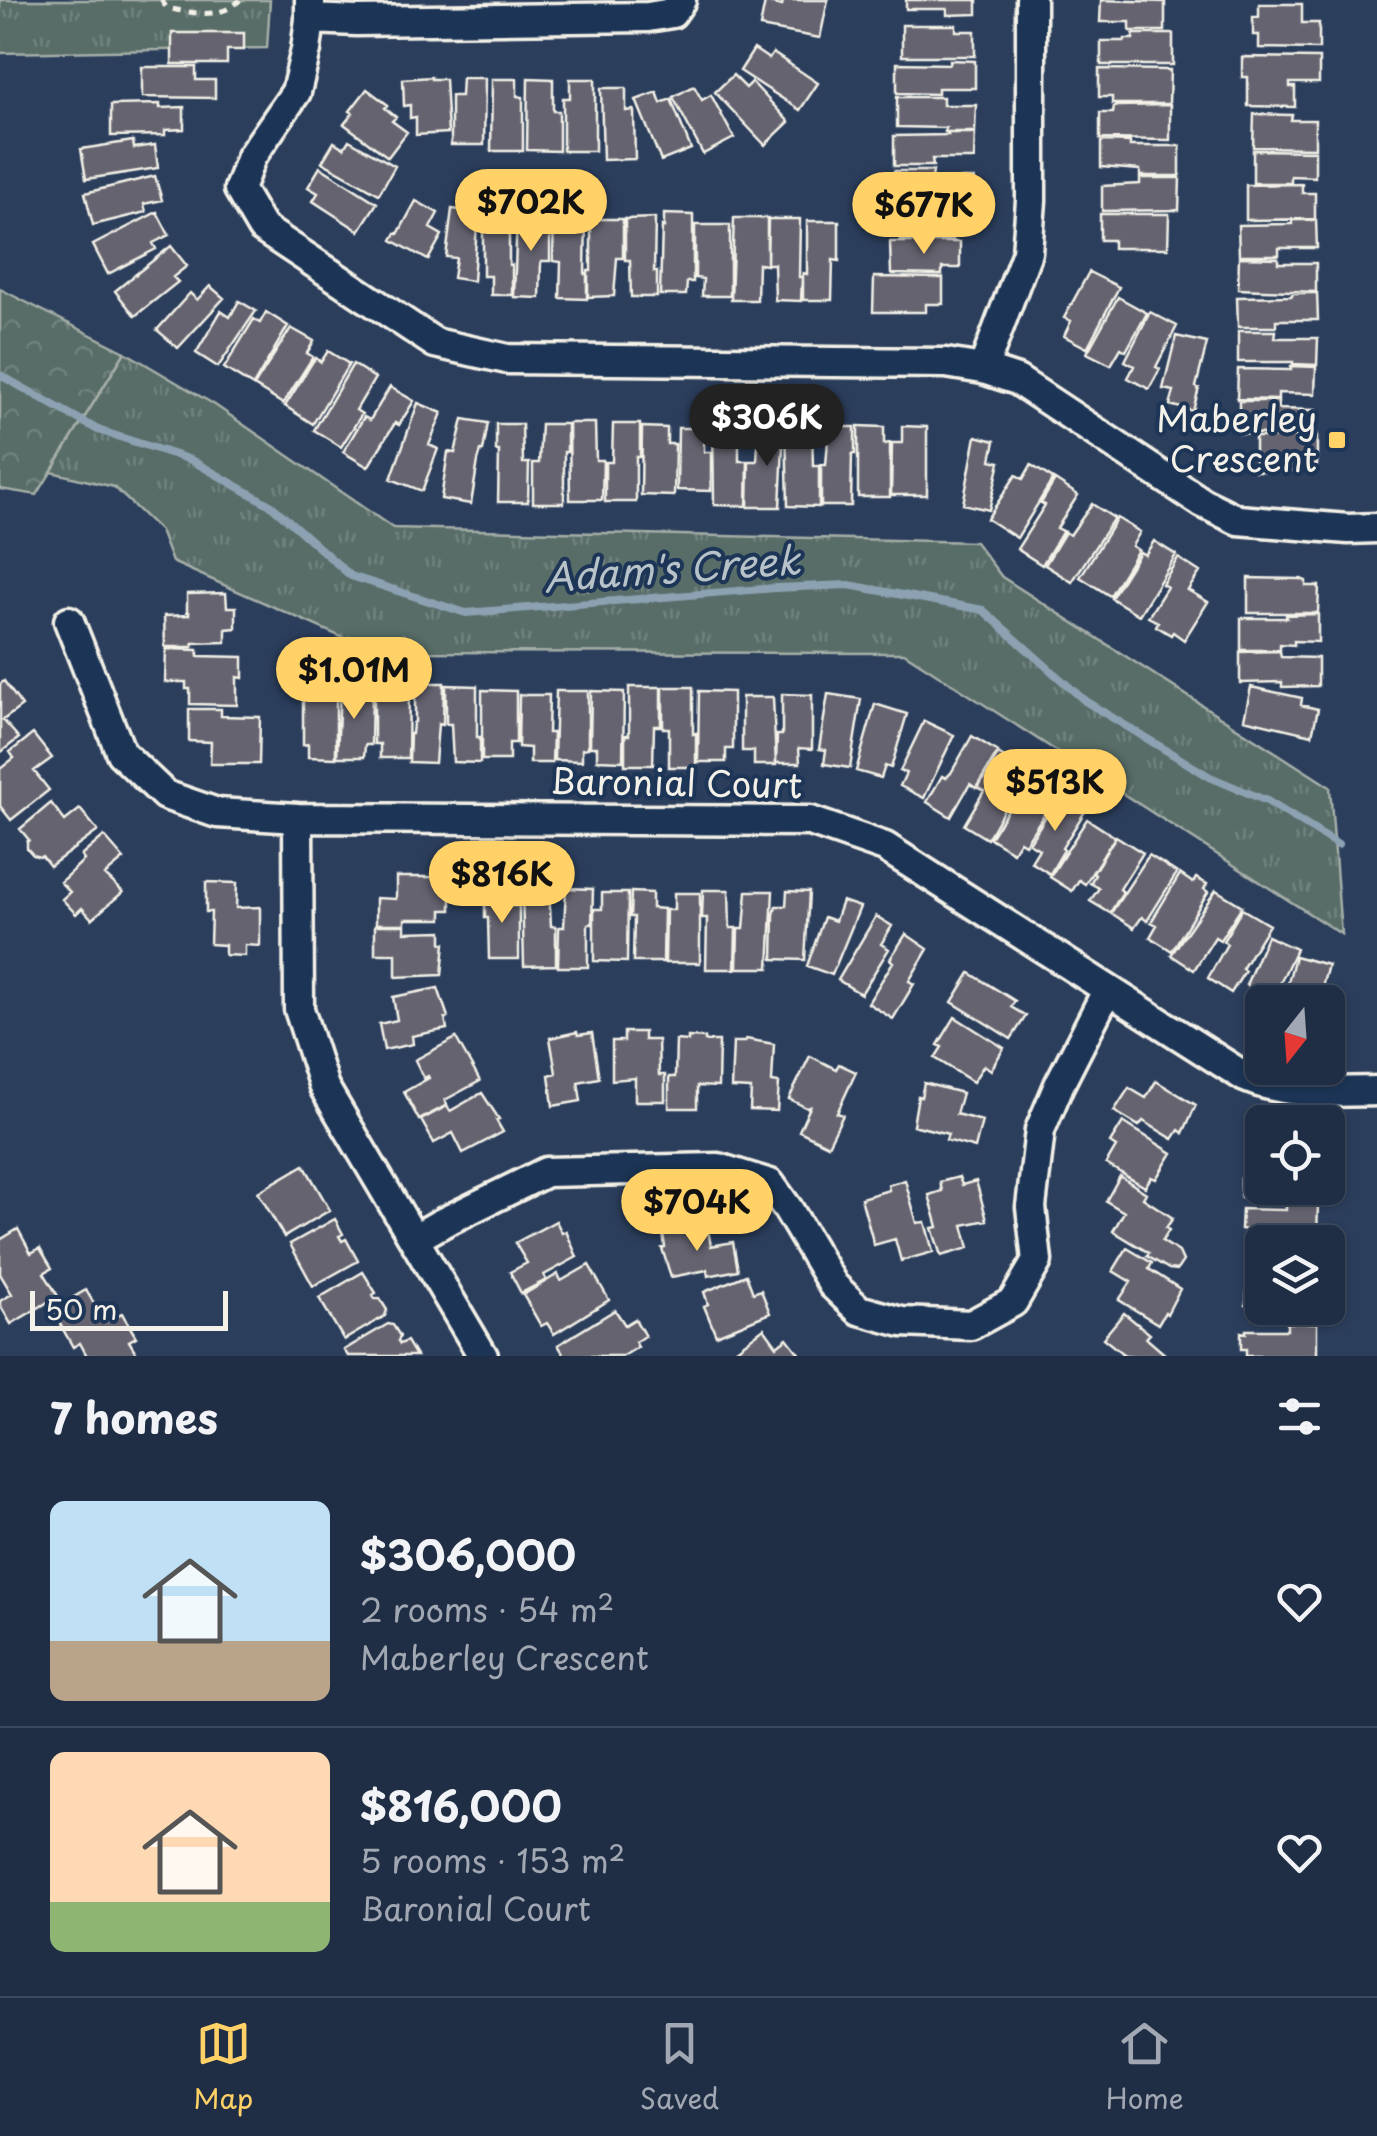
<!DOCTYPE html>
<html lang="en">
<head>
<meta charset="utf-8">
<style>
	:root { --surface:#202e45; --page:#28364c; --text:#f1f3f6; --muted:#a2a8b3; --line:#3d4a5e; --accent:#ffd166 }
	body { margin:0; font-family:"Playpen Sans",sans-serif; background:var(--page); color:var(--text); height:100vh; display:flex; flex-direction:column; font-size:38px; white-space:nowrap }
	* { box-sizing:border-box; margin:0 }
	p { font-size:32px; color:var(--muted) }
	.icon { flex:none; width:55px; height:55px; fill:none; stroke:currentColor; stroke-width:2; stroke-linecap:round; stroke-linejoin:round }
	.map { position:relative; height:1356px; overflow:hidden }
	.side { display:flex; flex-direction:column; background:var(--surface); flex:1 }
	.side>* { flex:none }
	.needle { width:65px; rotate:197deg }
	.fabs { position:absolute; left:1245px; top:985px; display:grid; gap:20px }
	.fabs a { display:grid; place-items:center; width:100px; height:100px; border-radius:15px; background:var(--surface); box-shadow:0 2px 8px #0004,0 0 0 2px var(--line); font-size:50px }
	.scale { position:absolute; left:30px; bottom:25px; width:198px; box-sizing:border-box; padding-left:10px; border:5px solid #f4f1e8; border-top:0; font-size:28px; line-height:35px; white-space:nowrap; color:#f4f1e8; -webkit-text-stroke:8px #1d3557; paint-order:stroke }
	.price { position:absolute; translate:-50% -85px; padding:0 22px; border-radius:35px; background:var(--accent); color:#111; font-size:32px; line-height:65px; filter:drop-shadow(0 2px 5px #0008) }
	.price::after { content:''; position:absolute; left:50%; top:60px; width:30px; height:22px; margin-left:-15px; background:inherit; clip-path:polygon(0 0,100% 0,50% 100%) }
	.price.active { background:#222; color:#fff }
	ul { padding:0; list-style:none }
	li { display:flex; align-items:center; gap:30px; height:250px; padding:0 50px }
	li+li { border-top:2px solid var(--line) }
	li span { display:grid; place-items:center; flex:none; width:280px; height:200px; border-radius:15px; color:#555 }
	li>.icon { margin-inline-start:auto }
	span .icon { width:120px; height:120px; fill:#fffc; stroke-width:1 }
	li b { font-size:42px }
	h2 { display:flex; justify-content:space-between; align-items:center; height:120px; padding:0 50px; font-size:42px }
	.tabs { display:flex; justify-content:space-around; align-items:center; height:140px; border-top:2px solid var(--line); background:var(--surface); font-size:28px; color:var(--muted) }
	.tabs a { display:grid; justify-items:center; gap:5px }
	.tabs .active { color:var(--accent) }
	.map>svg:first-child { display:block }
</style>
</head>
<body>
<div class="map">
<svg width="1377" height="1356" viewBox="0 0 1377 1356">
	<defs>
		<pattern id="forest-crowns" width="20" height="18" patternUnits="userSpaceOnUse" patternTransform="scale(2.5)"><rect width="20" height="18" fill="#586d68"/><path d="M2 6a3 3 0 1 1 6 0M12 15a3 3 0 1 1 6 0" fill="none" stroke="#71827e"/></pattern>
		<pattern id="park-tufts" width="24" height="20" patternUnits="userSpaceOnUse" patternTransform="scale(2.5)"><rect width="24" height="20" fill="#586d68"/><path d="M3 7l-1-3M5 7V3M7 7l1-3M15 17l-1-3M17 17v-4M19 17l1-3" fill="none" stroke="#71827e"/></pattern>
	</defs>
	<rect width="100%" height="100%" fill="#2b3e5c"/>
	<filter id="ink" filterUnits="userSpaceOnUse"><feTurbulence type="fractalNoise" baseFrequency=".01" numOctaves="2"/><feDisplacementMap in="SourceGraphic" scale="20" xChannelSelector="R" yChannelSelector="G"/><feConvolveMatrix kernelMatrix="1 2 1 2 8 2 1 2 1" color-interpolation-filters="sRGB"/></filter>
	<g filter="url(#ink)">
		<path fill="url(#forest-crowns)" stroke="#a6afa8" stroke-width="2.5" d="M0,289L125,352L37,495L0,489Z"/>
		<path fill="url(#park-tufts)" stroke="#a6afa8" stroke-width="2.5" d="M0,0H270L267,48L0,53Z
			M125,352L215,405L393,528L975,542L1002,577L1330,787L1341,934L904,653L375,652L172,562L160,531L114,487L51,472Z"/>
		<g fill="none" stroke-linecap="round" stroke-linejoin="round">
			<path stroke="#8ca2b2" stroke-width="8" d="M0,375L98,430L191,460L272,506L351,576L466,613L775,588L849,585L983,610L1085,701L1210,777L1267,801L1338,845"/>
		</g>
		<path fill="#65646f" stroke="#f4f1e8" stroke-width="2.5" d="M783,0H828L820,38L760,27L765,2L782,6Z
			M906,0H977V14L947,15V9H906Z
			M1101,0L1165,2V31H1130V22H1100Z
			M1259,4H1302V23H1319V49L1259,48V35H1253V17H1259Z
			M902,25H956V31H975V56H902Z
			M172,33H244V50H227V64H172Z
			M1133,34H1173V65H1101V41H1125V39H1133Z
			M754,49L769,59L773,53L818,83L800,110L740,71Z
			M1242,57L1319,58V83H1290V87H1295V107L1248,106V77H1242Z
			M950,60L975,61V88H938V94L897,93V63L950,64Z
			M142,67H196V80H215V98L142,97Z
			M1099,69L1170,70L1169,104H1112V97H1099Z
			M733,75L746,88L752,82L789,122L765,145L715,92Z
			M431,77V79H445L448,133L416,135V117L410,118V105L404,106L403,79Z
			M462,78H485L484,145H451V96H461Z
			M528,78L553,79V111H559V151L527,150Z
			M492,79H517V96L523,97V151H491Z
			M570,79H595V151H563V98H570Z
			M694,86L702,100L711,95L734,138L703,154L673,97Z
			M601,88H626V111L634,110L635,159L603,160Z
			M367,89L388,105L385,108L396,117L392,121L407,132L388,157L344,124L353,113L350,111Z
			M657,92L661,103L671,99L691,149L661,161L636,100Z
			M897,97H943V105H976L975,132H945L946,128L897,127Z
			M160,104V108L184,107V129L165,130V135L111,136V105Z
			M1170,105V140L1100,139V113H1113L1114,107L1117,106Z
			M1254,114L1292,115L1291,120H1315V148L1253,147Z
			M947,133H975L974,159H932L933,166H894V136L948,135Z
			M349,140L395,166L379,194L322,162L334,142L344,148Z
			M133,141L134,148L155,145L158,168L86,179L81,149Z
			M1101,141L1130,142V146H1180V176H1140V170L1101,167Z
			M1253,150L1315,151V177L1291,176V183H1253Z
			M320,167L377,203L359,231L313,201L318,193L308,187Z
			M894,171H933L932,179H974V205H949V201H894Z
			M155,176L162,200L144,204L146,212L93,225L85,193Z
			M1140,178H1180L1179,210L1102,211V186L1140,184Z
			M1302,184V193H1315V219L1246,220V185Z
			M416,201L438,213L430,228L442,235L428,260L392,240L396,233L398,234Z
			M900,205L970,206L969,233H953V240H900Z
			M452,209L478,212L473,281L453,278L456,258L446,257Z
			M157,212L169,235L153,243L156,249L108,274L93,245Z
			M664,214L693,215V282H687L686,295H660L662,226L664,227Z
			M1100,214H1169L1168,248H1113V240H1100Z
			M517,215H550V261H541L540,298L514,297Z
			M554,217L586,218L585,274L587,273V299L560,298L561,262L553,261Z
			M655,218L654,272H657V297H631L630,260H625V219Z
			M734,218H767V265L758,264L757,300H731Z
			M591,219H623V258H617L614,296L588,297V271H591Z
			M768,219H800L799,277H802L801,301L775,300L774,264H767Z
			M1292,220H1316L1317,248H1279V255H1239L1238,225L1292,224Z
			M483,221H509V265H512V295H491V276H483Z
			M807,221H839V261L833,260L832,300H803V273L807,274Z
			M695,225H730V296H702L703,279L695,278Z
			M890,242H960V268H942V275L891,274Z
			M171,246L187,266L173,277L178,282L135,316L115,291Z
			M1239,257L1278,258V263H1316V292L1238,289Z
			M1089,272L1119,287L1087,348L1064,336L1071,321L1064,318Z
			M874,277L943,278V304H926V312H873Z
			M210,286L224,298L178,348L157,330L190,293L197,300Z
			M1292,293H1317L1318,320H1276V327H1238L1237,297L1292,296Z
			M1118,297L1147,313L1126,351L1121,348L1111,365L1087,353Z
			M239,301L256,311L218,367L196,353L221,311L230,317Z
			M266,312L288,326L253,386L224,368L254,319L260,323Z
			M1150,312L1177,326L1156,367L1160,369L1149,389L1128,378L1134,366L1125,361Z
			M291,328L314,341L307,353L313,357L283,404L254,386Z
			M1238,331H1276L1275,338H1318L1317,365L1293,364V362H1238Z
			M1176,336L1207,343L1196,387L1199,388L1193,411L1170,405L1174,391L1163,389Z
			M328,351L349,364L313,424L285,406L313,361L316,358L321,362Z
			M353,364L375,378L356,410L362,414L341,447L314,430Z
			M1291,366L1316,367L1315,394L1278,393V400L1237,399L1238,369L1291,370Z
			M390,387L414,401L399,425L395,423L368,467L343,452L364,417L370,420Z
			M1239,401H1278V409L1316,410V436L1239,433Z
			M418,403L442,413L429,445L438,449L422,491L391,479Z
			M463,419L488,423L483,451H481L478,461L471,504L441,499L448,452L455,453Z
			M569,423H595L596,460H603L602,500H570Z
			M496,424H522L523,463H529L528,502H498L499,451H496Z
			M541,424H567V452H564V503H533V463H539Z
			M613,424H640V457H636V502H605V462H612Z
			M713,424H739V461H748L747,506L714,505Z
			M759,425H784L780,507H748L749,461H757Z
			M858,426L884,427V444L890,443V497H858Z
			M902,426L927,427V495H891L892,443H902Z
			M642,427L667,428V444H675L674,496L641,495Z
			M786,427H812L813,466H819V507L788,506Z
			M829,427H855V454H852L851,506H821V465H826Z
			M678,428H704V452H711V491L677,490Z
			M976,436L995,441L991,460L1000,462L989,510L963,504Z
			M1255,437H1317V465H1295V471H1255Z
			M1031,465L1053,479L1017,538L987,519L1016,475L1023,479Z
			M1055,480L1078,495L1057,528L1063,531L1042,565L1017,549L1045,505L1041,503Z
			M1092,504L1114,518L1072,582L1045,565L1065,532L1070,535Z
			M1117,518L1140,532L1132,546L1138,550L1110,596L1080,577Z
			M1154,541L1176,555L1139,615L1111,598L1140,552L1145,555Z
			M1178,558L1200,572L1188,590L1208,602L1184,640L1173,632L1171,635L1156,626L1158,622L1148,617L1167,587L1162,584Z
			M1248,578L1301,579L1306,581V586H1319L1318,613H1248Z
			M226,593L227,607H236V628L226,629V642L193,643V647H165L164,616L189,615V612H187V594Z
			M1318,614V642L1294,641V645L1280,644V650H1241V618H1287L1286,615Z
			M166,649L198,650V656L243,657V678L237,677V705L190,704V689H186V682H165Z
			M1280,651L1281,657L1318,658V686L1282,687V682L1240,683V652Z
			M4,681L22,706L3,720L19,738L0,753V684Z
			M415,683H444L443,725L438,724L435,763L409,762L410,734H412L413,723L415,722Z
			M446,685L477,686V737H480V763L453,762L451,724H446Z
			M629,687H661V726H654L653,765H625V735H629Z
			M663,687H693V734L696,733V767H669V728H663Z
			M1251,687L1302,698L1301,705L1318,709L1312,735L1244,719Z
			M303,689H336V758L308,757V744L303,745Z
			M340,689H372L371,745H365L364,757H337Z
			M374,689H409L408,758H380V744H374Z
			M482,690L516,691V743H509V760H482Z
			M556,691H588V748L582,749V761L554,760Z
			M591,691L624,692L623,761L597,760V747H590Z
			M699,691L733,692V749H726V762H698Z
			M782,694L812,695V749L799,748L800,763H776L777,735H782Z
			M828,694L861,699L850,768L824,764L826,750L819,749Z
			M519,695H549L548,733H553L552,763H530V748L518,747Z
			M742,697H773L776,765H754V751H742Z
			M875,704L907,714L891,768L885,766L881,778L856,771Z
			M189,709H221V716L260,717L259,764H210L211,742L189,741Z
			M924,721L954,735L924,798L900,786L906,773L900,771Z
			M33,734L52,758L34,771L49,790L11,820L0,806V769L14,758L10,752Z
			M972,736L998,752L976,788L970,784L951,817L927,802L942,776L946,778L951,773Z
			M998,754L1026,771L987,839L964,825L984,791L978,788Z
			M1028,778L1056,796L1025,844L1020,841L1013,852L990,838Z
			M1058,797L1084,813L1062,848L1064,850L1050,874L1031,862L1039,849L1029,843Z
			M51,803L65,821L80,809L98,831L50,866L42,856L40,857L33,855L27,848V842L29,840L20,829Z
			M1087,819L1115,837L1085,884L1079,880L1072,891L1050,877Z
			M104,836L124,859L105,875L123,892L92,919L82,908L76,914L62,899L70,892L60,882L84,860L81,856Z
			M1116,836L1143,853L1120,889L1123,892L1110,913L1090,901L1099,888L1090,883L1095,875L1093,873Z
			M1149,855L1177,873L1147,921L1142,917L1134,928L1111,913Z
			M1180,874L1193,883L1196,878L1207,884L1204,889L1208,892L1172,951L1150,937L1157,925L1151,922Z
			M396,877H451V910H442V919H405V924H376V898L396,899Z
			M206,882L237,883L236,908L260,907V946L245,945V956L225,955V945L210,944L211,912H206Z
			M522,888L549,889L551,926L556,927V965L524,966Z
			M566,888L593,889L592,924H588V967H558L559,927H564Z
			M703,890H729L730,928H736L735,969H706L707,918H702Z
			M1216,890L1242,906L1220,940L1215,937L1194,970L1171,955Z
			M747,891H773L769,968H737L738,929H744Z
			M787,891L809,892L805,960L773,959L774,915L776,906H786Z
			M485,892H508L509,906H519V959H489L488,918H485Z
			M631,892L652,893V908L664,909L663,962H633L634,917H630Z
			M602,893H628L627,962L594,961V909H602Z
			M674,893H700V963H665L666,910H674Z
			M842,901L860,907L832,975L807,966L824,917L835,921Z
			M1242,909L1269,925L1242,969L1245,971L1231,993L1208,978L1227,944L1223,941Z
			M876,916L892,926L881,944L889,949L861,994L838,980Z
			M375,925H405V932L442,931V943H445L442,975L396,977V954H375Z
			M906,934L928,949L909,981L914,984L893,1019L868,1003L893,962L890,959Z
			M1267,936L1296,949L1278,988L1281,989L1275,1002H1262V1009L1249,1004L1256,990L1246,985Z
			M1295,956L1328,965L1318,1002H1283Z
			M970,973L1015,1001L1011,1007L1026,1016L1011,1039L952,1002Z
			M438,988L448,1017L445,1018L447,1029L412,1036L413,1044L384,1050L379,1024L397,1020L393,997Z
			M955,1017L1004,1048L991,1070L984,1065L973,1082L935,1058L942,1047L938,1045Z
			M577,1032L578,1035L592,1033L599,1078L578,1082L581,1101L553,1106L549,1075L556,1073L550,1038Z
			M624,1032H644V1040H658L659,1075H665V1101H635V1078L612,1080V1041H624Z
			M688,1037L705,1038V1041H719L718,1087L697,1086V1108H669V1077H675L676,1040L688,1041Z
			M456,1038L480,1081L445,1100L447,1105L419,1120L404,1092L429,1078L428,1076L424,1078L415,1060Z
			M746,1039L774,1044L772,1082L779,1083L777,1111L750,1110L751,1089L731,1088L733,1042H745Z
			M810,1056L836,1069L839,1064L856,1072L837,1113L843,1115L828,1145L799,1131L810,1107L807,1108L789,1099Z
			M1156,1081L1196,1105L1183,1133L1179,1130L1173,1139L1143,1121L1139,1126L1114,1111L1129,1088L1146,1098Z
			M924,1083L962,1093L956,1114L982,1121L975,1148L946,1140L948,1134L913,1125L918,1096L921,1097Z
			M482,1093L499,1119L496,1120L503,1132L463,1153L453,1133L434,1143L421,1120L447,1106L450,1111Z
			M1123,1122L1172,1153L1156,1179L1151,1177L1145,1187L1106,1164L1116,1147L1110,1143Z
			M1246,1149H1262V1188H1317L1316,1203H1286V1197H1241V1178H1246Z
			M304,1165L330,1210L284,1237L258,1192Z
			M1120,1176L1146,1193L1143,1198L1173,1218L1166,1228L1169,1230L1162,1241L1179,1252L1183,1261L1177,1270L1169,1269L1147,1256L1149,1253L1113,1231L1124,1212L1106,1201Z
			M959,1177L962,1185L976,1181L987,1220L963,1225L969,1248L941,1256L932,1228L938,1227L929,1195L942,1191L940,1182Z
			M905,1180L917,1223L925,1222L933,1252L901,1261L895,1239L874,1245L861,1198L889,1190L888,1185Z
			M1286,1203L1318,1204L1317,1237L1288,1236L1293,1238V1242H1262V1259L1246,1258V1230L1241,1229L1242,1209L1286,1210Z
			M335,1219L343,1234L339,1236L342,1241L346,1239L358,1261L313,1286L290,1244Z
			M556,1221L562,1233L566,1231L577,1257L544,1275L546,1280L521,1293L510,1272L527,1263L515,1243Z
			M702,1227L703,1232L708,1230L711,1246L733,1242L738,1270L708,1276L707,1270L671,1277L662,1248L665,1247L663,1234Z
			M18,1229L31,1253L40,1248L52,1268L44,1273L58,1296L11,1324L0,1305V1301L12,1294L0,1274V1240Z
			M1127,1248L1152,1263L1149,1269L1180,1289L1167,1314L1165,1312L1158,1324L1119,1300L1131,1282L1113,1271Z
			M589,1265L609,1300L554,1334L547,1323L541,1326L523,1295L558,1274L561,1281Z
			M1255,1270H1262V1308H1317V1323H1287V1318H1255V1305H1246L1247,1285H1255Z
			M363,1272L376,1293L373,1295L375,1299H380L387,1310L385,1316L344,1340L319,1298Z
			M746,1275L753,1293L761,1290L770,1313L716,1335L704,1306L708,1304L704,1292Z
			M86,1290L105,1322L122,1313L136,1337L129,1341L138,1356H87L80,1343L73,1347L52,1310Z
			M615,1310L625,1325L635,1319L645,1336L635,1342L638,1347L623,1356H565L558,1345Z
			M1124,1313L1150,1334L1146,1338L1167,1356H1121L1123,1354L1103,1338Z
			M1287,1323H1317V1356H1246V1349H1241V1332L1246,1333V1330H1287Z
			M388,1324L393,1325L400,1336L398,1341L400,1344L407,1341L416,1356H348L344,1350Z
			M764,1328L777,1346L787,1338L801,1356H733L731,1353Z"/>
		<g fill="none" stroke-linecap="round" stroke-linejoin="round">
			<defs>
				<path id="minor" d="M310,0V19L306,50L296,92L251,157L239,189L262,228L435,343L507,359L946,363L983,369L1017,380L1203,503L1238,520L1348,529L1377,528
					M310,19L357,21L648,17L672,13L681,0
					M983,369L1027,252L1031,201V0
					M69,621L121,753L165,795L217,813L298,818L810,821L885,847L1245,1077C1287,1095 1332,1092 1377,1091
					M298,818L299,1009L324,1087L483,1356
					M414,1239L442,1223L546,1172L718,1168L770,1184L788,1209L833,1285L859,1310L902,1322L971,1325L1013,1302L1037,1261L1031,1207L1040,1130L1059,1085L1107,991"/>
			</defs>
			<use href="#minor" stroke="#f4f1e8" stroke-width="35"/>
			<path stroke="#f4f1e8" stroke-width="5" stroke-dasharray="8 8" stroke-linecap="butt" d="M161,0L167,8C192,13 220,20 240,0"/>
			<use href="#minor" stroke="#1d3557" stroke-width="28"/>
		</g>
	</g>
	<rect fill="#ffd166" stroke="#1d3557" stroke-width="4" x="1327" y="430" width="20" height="20" rx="5"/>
	<g text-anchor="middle" stroke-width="8" stroke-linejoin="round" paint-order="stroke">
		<g font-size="35" fill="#f4f1e8" stroke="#1d3557" text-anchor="end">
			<text x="1317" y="432">Maberley<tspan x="1317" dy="40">Crescent</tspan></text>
		</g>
		<g font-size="35" fill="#f4f1e8" stroke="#1d3557">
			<text transform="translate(676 784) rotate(1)" y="12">Baronial Court</text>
		</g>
		<g font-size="38" font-style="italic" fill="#b7c3c8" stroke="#1d3557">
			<text transform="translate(672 570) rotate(-4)" y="13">Adam's Creek</text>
		</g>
	</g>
</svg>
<div class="fabs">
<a><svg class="needle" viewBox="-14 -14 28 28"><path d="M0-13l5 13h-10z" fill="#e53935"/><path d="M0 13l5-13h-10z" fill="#a2a8b3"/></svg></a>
<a><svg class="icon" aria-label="locate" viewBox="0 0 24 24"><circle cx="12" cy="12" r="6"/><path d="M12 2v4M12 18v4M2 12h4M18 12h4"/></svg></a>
<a><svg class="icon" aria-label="layers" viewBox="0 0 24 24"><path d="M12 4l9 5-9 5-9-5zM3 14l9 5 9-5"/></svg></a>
</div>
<div class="scale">50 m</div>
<b class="price" style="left:531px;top:254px">$702K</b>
<b class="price" style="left:924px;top:257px">$677K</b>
<b class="price active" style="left:767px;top:469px">$306K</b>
<b class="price" style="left:354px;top:722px">$1.01M</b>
<b class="price" style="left:1055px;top:834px">$513K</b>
<b class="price" style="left:502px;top:926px">$816K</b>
<b class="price" style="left:697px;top:1254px">$704K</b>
</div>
<section class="side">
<h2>7 homes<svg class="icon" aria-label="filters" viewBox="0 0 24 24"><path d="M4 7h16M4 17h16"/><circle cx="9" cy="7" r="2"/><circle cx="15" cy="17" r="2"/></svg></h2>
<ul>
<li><span style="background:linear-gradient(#bfe0f5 70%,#b9a48a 0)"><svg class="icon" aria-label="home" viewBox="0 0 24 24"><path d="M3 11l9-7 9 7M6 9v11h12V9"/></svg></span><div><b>$306,000</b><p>2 rooms · 54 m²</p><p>Maberley Crescent</p></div><svg class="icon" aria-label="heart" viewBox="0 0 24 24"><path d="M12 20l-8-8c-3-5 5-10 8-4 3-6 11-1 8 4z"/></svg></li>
<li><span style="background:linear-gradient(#ffd9b3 75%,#8fb573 0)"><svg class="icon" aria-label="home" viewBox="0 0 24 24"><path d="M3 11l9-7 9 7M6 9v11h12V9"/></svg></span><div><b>$816,000</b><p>5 rooms · 153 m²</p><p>Baronial Court</p></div><svg class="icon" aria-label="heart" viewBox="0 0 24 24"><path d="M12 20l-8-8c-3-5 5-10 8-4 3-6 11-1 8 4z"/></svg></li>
</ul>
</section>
<nav class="tabs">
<a class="active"><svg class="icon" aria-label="map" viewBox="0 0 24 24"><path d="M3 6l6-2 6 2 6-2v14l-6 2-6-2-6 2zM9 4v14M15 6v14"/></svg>Map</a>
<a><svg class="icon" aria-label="saved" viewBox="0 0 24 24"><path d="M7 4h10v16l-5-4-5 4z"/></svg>Saved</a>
<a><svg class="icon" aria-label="home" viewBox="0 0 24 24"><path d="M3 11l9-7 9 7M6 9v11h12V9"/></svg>Home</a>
</nav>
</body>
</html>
